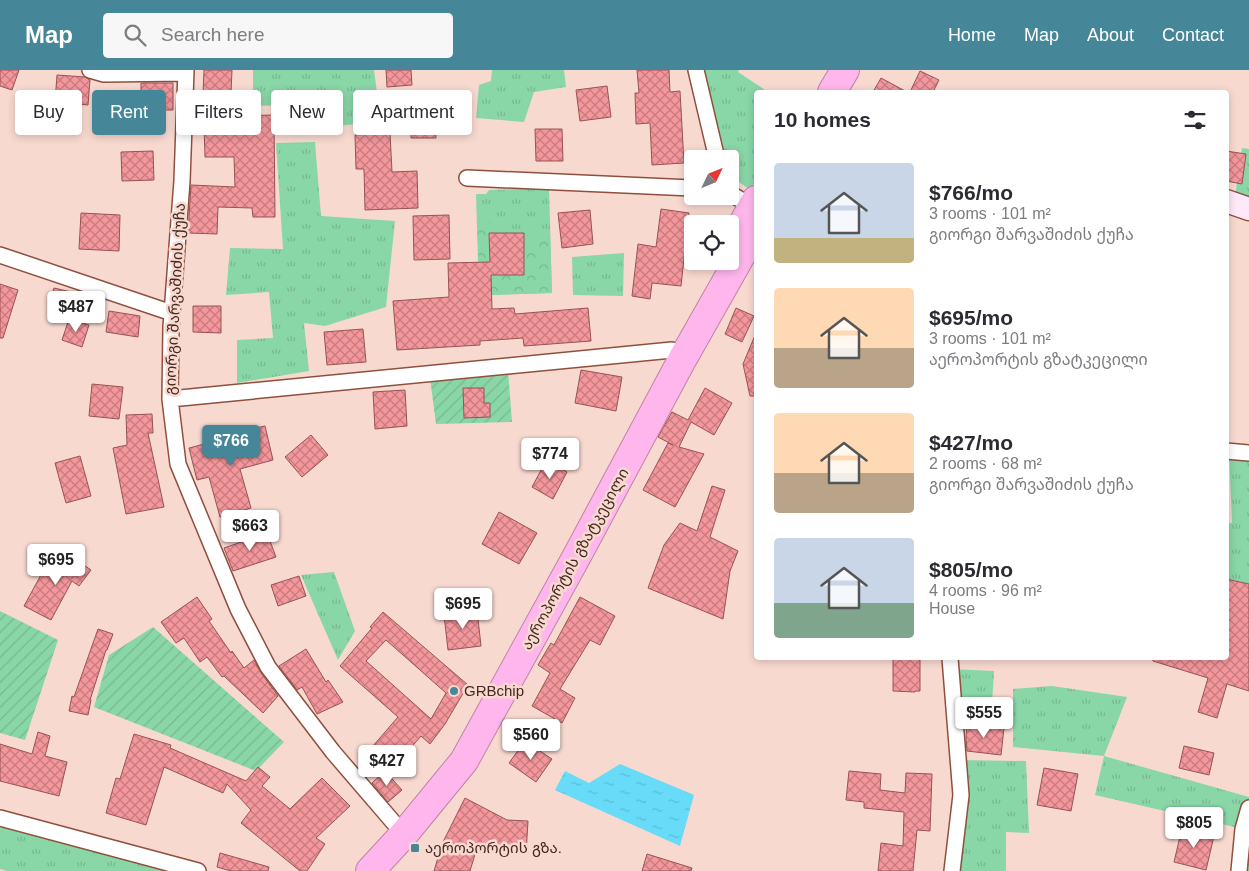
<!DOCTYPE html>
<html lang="en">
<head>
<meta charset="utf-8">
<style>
	:root { --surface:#fff; --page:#f7f7f7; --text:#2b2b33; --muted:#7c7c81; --accent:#458798 }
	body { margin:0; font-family:Arial,"Noto Sans Georgian",sans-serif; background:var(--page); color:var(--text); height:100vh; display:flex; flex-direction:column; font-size:19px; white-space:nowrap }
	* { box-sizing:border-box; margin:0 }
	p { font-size:16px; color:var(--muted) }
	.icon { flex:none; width:28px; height:28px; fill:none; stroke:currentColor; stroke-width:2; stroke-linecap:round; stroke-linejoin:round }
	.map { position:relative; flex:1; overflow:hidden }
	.side { position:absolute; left:754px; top:20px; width:475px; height:570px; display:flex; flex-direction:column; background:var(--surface); border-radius:5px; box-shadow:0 2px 8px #0003 }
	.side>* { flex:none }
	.banner { position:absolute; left:15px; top:20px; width:475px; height:45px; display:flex; gap:10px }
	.needle { width:32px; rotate:47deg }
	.buttons { position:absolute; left:684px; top:80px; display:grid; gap:10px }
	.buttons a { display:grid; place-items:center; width:55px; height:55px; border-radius:5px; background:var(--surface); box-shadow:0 2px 8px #0003; font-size:25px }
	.price { position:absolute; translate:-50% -42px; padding:0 11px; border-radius:5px; background:#fff; color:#222; font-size:16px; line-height:32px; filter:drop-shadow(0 1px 2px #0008) }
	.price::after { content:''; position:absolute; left:50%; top:30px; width:15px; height:11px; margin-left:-8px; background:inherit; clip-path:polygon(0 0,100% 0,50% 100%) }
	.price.current { background:var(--accent); color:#fff }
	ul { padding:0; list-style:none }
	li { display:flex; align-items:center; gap:15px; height:125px; padding:0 20px }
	li span { display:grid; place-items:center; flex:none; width:140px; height:100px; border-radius:5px; color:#555 }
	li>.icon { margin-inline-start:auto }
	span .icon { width:60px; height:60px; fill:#fffc; stroke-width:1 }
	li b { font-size:21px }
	h2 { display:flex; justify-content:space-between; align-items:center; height:60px; padding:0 20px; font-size:21px }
	.tag { padding:0 18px; border-radius:5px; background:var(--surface); box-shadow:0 2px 8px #0003; font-size:18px; line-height:45px }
	.tag.current { background:var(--accent); color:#fff }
	header { display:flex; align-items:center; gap:30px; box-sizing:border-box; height:70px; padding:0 25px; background:var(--accent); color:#fff }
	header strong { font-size:24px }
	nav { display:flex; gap:28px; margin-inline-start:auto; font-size:18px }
	.search { width:350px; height:45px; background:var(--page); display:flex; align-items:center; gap:12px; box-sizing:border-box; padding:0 18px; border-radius:5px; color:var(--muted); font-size:19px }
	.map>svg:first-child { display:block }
</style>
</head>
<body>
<header>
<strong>Map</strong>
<div class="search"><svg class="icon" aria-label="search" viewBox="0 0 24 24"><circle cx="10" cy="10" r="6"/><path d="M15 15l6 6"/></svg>Search here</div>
<nav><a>Home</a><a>Map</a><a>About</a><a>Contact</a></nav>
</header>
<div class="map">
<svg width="1249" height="801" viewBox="0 0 1249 801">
	<defs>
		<pattern id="grass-tufts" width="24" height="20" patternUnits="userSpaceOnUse" patternTransform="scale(1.25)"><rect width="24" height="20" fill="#89d6a7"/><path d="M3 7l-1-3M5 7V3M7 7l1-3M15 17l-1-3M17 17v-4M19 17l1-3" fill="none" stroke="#78b88f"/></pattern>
		<pattern id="forest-crowns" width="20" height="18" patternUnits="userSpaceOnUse" patternTransform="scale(1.25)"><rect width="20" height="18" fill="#89d6a7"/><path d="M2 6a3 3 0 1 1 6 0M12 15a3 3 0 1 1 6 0" fill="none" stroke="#78b88f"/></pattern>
		<pattern id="garden-furrows" width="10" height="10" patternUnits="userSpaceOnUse" patternTransform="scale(1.25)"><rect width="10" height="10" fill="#89d6a7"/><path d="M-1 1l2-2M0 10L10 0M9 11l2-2" fill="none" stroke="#78b88f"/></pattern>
		<pattern id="water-ripples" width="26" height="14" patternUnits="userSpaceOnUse" patternTransform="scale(1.25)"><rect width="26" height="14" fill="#67dbf8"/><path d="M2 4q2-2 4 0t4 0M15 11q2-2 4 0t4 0" fill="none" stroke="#5bbcd4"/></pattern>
		<pattern id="building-cross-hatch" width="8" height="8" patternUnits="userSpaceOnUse" patternTransform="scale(1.25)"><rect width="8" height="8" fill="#f4979c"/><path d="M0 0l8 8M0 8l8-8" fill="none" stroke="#c77b7f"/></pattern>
	</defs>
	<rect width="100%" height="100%" fill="#f8d9d0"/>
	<path fill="url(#grass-tufts)" d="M253,0H374L381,52L323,57L321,34L253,36Z
		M492,0H564L566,17L534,22L524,52L476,48L479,15L491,11Z
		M696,0H739L738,2L768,22H756V113L752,121L730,106V89H725L716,50L707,48Z
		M315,72L321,146L395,151L386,237L325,256L304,253L309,301L237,313V270L273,268L269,222L226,225L230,178L283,179L276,73Z
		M1242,78L1249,79V140L1234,134Z
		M549,118L552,223L479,225L476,124H486L489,120Z
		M624,183L623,226L573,225L572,187Z
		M1229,381L1249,383V535L1226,528V453H1232Z
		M334,502L355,561L338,590L301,505Z
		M951,599L994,601L992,634L954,633Z
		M1052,616L1127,627L1104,686L1249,727V801H1239L1243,759L1095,725L1104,686L1013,677V619Z
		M958,690L1026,691L1029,763L1006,762V801H952Z
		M0,755L168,801H7L0,799Z"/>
	<path fill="url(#forest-crowns)" d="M477,143H490V205H524V165H550L552,223L492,225L491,207H479Z"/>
	<path fill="url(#garden-furrows)" d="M508,300L512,352L436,354L430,308Z
		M0,541L58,570L25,670L0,663Z
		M153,557L284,672L256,701L94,637L109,585Z"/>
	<path fill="url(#water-ripples)" d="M620,694L694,725L680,776L555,720L565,701L589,713Z"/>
	<path fill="url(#building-cross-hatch)" stroke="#985257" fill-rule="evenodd" d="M0,0H19L12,20L0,16Z
		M204,0H232L230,46L274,45L275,147H253L252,138L218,137L217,164L188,163L191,115L235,117L234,87H205L203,24Z
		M386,0H411L412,15L387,17Z
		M637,0H669L670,22L680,21L684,93L652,95L650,53L636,54L635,23H639Z
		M920,1L939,10L933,22H910Z
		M57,5L85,7L90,10L88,35L55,32Z
		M881,8L907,22H873Z
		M141,13H173V40H141Z
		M607,16L611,47L580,51L576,20Z
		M422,26L424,45H435L436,68H411L410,27Z
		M535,59H562L563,91H536Z
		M390,63L392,102L417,101L418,138L365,140L364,99H356L355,65Z
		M153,81L154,110L122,111L121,82Z
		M1226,81L1246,84L1242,114L1226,111Z
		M661,139L689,143L681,216L652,213L650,229L632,226L638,174L656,177Z
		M590,140L593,174L562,178L558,143Z
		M81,143L120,145L119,181L79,179Z
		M449,145L450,189L414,190L413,146Z
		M489,163H524V205H491L492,239L514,238L515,244L588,238L591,271L524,276L523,268L480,271V275L397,280L393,231L449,227L448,193L490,192Z
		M0,214L18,220L3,268H0Z
		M54,218L79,224L72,246L48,239Z
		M193,236H221V263L193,262Z
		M736,238L754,246L742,272L725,264Z
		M109,241L140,246L138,267L106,262Z
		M69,249L89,255L82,277L62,270Z
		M363,259L366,292L327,295L324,262Z
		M756,263V326H750L743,294Z
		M581,300L622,307L616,341L575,333Z
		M92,314L123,317L119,349L89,346Z
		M463,318H484V333H490V347L464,348Z
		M705,318L732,333L714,365L691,352L679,377L704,384L675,437L643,420L668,373L673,375L658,367L672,342L688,350Z
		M405,320L407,356L375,359L373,322Z
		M152,344L153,363H148L164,437L126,444L113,378L127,375L126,345Z
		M265,356L273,390L240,399L251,438L220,447L209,407L197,410L189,378L243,364L242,361Z
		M311,365L328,385L302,407L285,387Z
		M80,386L91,426L66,433L55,393Z
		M546,391L567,402L553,429L532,417Z
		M712,416L725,420L710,467L738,481L730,501L723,549L648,518L664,475L680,453L697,461Z
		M499,442L537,463L519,494L482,474Z
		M267,463L276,487L233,501L224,478Z
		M65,482L91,500L79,516L72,511L51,550L24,536L42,503L49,506Z
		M299,506L306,526L278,536L271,515Z
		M1226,509L1249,514V621L1227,614L1217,648L1198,642L1208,608L1153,591V588H1226Z
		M197,527L212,549L209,551L231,583L232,581L244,598L254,590L261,603L278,626L263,643L224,606L222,607L207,587L200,592L184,568L176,573L161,552Z
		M580,527L615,546L600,575L590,570L560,619L575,628L562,653L532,636L550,603L538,595L551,573L554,575Z
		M477,540L481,576L448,580L444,545Z
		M383,542L468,615L445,654L430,674L421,666L388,704L366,684L398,647L340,596L372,558L370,557ZM386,570L446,623L431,649L366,591Z
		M98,559L113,564L107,580H106L90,630H91L88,645L69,641L72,626L74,627Z
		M306,579L326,612L328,610L343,632L317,644L302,617L297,620L279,596Z
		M893,589H920V621H915V622L893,621Z
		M967,653L1004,658L1001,685L967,681L966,668Z
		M38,662L50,666L45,686L67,692L59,726L0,711V674L32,684Z
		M134,664L171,675L170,678L246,711L258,697L270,707L262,716L290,739L322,708L350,736L316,768L325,774L307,801H300L241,753L251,740L227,714L223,723L164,697L146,755L106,743L116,708L120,709Z
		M525,671L552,689L536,712L509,693Z
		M1184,676L1214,683L1209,705L1179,698Z
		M1044,698L1078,704L1071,741L1037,735Z
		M385,701L402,720L388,732L372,713Z
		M849,701L881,704L880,720L905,723L906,703L932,704L930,761L917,760L913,801H878L881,773L903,776L904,742L864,738V732L846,730Z
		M465,728L507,750L528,751L526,784L483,777L480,783L476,781L470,801H434L442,774Z
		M1182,758L1214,766L1206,800L1174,792Z
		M220,783L269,797L268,801H231L217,797Z
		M647,784L692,798L691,801H642Z"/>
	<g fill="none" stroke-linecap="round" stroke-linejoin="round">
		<defs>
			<path id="street" d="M90,0L104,4L186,3
				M186,0L182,111L171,257L170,329L178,394L238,539L268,597L333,682L394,753
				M696,0L717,89
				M467,108L692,118
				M730,123L752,137
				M0,185L172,243
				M170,329L672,280
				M1226,381L1249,383
				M950,588L961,725L952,801
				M0,748L198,801
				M1239,801L1243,759L1249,738"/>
			<path id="secondary" d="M1226,131L1249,139"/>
			<path id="highway" d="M832,22L845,0
				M732,173L756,130
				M370,801L405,763L464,691L578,484L683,288L756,159"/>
		</defs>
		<use href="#street" stroke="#904f3d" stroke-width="18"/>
		<use href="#secondary" stroke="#904f3d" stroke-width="25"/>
		<use href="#highway" stroke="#be84a5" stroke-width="30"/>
		<use href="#street" stroke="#fff" stroke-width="15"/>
		<use href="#secondary" stroke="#ffe9f9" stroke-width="22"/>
		<use href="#highway" stroke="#ffb6ec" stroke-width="28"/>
	</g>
	<g fill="#458798" stroke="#f8d9d0" stroke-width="2">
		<circle cx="454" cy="621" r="5"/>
		<rect x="410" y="773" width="10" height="10" rx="2.5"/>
	</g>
	<g text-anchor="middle" stroke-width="5" stroke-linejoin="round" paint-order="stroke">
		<g font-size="15" fill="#452820" stroke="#f8d9d0">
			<text transform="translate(175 229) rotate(-87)" y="5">გიორგი შარვაშიძის ქუჩა</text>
			<text transform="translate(575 489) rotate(-61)" y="5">აეროპორტის გზატკეცილი</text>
		</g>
		<g font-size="15" fill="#452820" stroke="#f8d9d0" text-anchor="start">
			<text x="464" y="626">GRBchip</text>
			<text x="425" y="783">აეროპორტის გზა.</text>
		</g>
	</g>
</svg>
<div class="buttons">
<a><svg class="needle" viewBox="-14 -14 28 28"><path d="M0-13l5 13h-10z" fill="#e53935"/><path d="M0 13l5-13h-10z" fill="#7c7c81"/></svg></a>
<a><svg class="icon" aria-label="locate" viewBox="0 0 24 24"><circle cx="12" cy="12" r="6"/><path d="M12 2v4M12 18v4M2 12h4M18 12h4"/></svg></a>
</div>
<b class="price" style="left:76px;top:263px">$487</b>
<b class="price current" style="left:231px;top:397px">$766</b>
<b class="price" style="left:550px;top:410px">$774</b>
<b class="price" style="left:250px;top:482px">$663</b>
<b class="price" style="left:56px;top:516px">$695</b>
<b class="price" style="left:463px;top:560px">$695</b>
<b class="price" style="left:984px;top:669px">$555</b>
<b class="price" style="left:531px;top:691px">$560</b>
<b class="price" style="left:387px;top:717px">$427</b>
<b class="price" style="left:1194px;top:779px">$805</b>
<div class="banner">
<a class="tag">Buy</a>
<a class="tag current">Rent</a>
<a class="tag">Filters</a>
<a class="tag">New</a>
<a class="tag">Apartment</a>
</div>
<section class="side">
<h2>10 homes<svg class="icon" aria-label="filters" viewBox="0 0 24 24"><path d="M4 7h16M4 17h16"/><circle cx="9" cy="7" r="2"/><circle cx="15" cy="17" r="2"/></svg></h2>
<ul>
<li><span style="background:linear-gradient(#c9d6e8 75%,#c2b280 0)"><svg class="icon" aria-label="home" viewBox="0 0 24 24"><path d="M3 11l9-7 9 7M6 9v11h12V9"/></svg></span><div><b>$766/mo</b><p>3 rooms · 101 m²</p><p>გიორგი შარვაშიძის ქუჩა</p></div></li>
<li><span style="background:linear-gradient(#ffd9b3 60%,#b9a48a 0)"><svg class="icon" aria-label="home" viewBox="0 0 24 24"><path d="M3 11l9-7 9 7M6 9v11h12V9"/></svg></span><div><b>$695/mo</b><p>3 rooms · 101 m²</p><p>აეროპორტის გზატკეცილი</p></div></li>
<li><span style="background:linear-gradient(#ffd9b3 60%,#b9a48a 0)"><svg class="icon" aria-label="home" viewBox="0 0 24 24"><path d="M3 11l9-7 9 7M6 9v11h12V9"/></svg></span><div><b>$427/mo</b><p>2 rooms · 68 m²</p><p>გიორგი შარვაშიძის ქუჩა</p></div></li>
<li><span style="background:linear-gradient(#c9d6e8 65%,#7fa58c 0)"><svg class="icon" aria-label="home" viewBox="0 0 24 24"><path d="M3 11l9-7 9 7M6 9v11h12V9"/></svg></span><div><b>$805/mo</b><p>4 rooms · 96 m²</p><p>House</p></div></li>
</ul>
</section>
</div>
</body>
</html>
